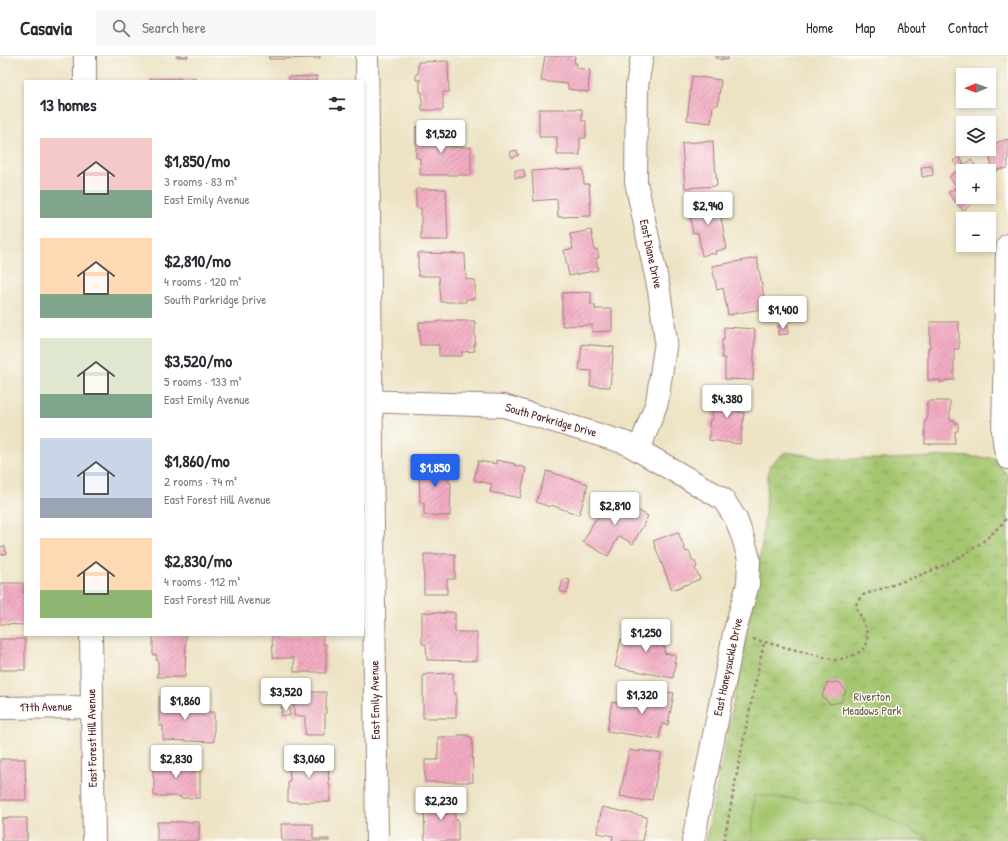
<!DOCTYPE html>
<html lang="en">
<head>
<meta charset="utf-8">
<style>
	:root { --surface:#fff; --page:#f7f7f7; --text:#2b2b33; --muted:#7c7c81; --line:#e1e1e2; --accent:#2563eb }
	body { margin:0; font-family:"Patrick Hand",sans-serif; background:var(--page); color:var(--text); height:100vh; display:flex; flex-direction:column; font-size:15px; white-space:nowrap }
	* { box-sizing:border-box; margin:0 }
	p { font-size:13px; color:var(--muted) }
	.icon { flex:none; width:22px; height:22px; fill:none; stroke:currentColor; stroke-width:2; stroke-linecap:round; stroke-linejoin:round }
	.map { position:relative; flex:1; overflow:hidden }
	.sheet { position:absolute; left:24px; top:24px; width:340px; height:556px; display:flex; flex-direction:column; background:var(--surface); border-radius:0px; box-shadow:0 2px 6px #0003 }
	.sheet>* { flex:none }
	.needle { width:26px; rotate:269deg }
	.controls { position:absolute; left:956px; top:12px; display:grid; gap:8px }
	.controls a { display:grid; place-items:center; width:40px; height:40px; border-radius:0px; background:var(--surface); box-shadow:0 2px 6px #0003; font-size:20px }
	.price { position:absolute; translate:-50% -34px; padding:0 9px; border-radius:4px; background:#fff; color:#222; font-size:13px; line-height:26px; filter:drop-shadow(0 1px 2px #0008) }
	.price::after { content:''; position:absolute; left:50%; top:24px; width:12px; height:9px; margin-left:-6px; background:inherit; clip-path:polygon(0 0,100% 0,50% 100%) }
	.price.current { background:var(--accent); color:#fff }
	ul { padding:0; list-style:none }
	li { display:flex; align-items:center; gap:12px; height:100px; padding:0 16px }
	li span { display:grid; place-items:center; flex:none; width:112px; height:80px; border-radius:0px; color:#555 }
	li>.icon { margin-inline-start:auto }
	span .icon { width:48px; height:48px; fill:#fffc; stroke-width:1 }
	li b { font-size:17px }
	h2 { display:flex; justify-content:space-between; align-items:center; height:48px; padding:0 16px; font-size:17px }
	header { display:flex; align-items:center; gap:24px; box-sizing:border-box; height:56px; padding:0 20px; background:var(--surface); border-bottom:1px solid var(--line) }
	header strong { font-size:19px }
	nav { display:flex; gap:22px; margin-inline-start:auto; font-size:14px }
	.search { width:280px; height:36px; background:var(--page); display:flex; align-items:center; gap:10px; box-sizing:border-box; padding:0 14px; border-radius:0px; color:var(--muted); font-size:15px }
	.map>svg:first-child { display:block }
</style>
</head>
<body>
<header>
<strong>Casavia</strong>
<div class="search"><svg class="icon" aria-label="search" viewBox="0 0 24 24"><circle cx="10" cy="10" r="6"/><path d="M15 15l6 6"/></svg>Search here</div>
<nav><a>Home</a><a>Map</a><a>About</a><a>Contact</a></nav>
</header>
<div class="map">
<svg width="1008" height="785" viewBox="0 0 1008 785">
	<defs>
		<pattern id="park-crowns" width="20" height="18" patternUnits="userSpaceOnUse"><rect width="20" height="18" fill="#a5c66f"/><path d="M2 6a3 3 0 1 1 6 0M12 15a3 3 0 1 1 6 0" fill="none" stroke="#88a05b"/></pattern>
		<pattern id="building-hatch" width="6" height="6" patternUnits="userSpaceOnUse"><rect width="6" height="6" fill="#f3acc3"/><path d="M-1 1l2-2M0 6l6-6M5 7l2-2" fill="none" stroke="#c78b9f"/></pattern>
	</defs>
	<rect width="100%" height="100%" fill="#fdfcf7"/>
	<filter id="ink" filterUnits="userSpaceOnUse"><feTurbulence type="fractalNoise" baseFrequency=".025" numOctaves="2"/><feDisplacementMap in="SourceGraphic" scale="8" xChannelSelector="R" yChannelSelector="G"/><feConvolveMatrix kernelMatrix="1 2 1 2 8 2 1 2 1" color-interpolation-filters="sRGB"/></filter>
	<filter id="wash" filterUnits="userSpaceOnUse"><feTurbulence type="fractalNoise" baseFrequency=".012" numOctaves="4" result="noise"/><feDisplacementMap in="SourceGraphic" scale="16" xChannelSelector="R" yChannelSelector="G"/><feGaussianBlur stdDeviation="0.9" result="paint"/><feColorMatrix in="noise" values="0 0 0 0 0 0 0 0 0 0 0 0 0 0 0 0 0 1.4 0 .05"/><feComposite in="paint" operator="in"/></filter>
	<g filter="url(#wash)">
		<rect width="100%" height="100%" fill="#ede3c4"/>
		<path fill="url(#park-crowns)" stroke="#78724d" d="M785,396L833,403H889L952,400L994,402L999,409L1008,419V785H706L746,584L762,488L769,410Z"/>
		<path fill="#a5c66f" stroke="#78724d" d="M754,739L861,750L924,780L930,785H752Z"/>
		<g id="blocks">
			<path fill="url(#building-hatch)" d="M176,0H188V1H176Z
				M269,0H320V2L269,3Z
				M545,0H575L574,7H577L576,12L590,14L588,36L568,33V28L541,25Z
				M716,0H728L727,4L722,2V4L716,2Z
				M448,5L449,36H443V54H422V36H420V24H416V18H418V6Z
				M317,20V25H289V21Z
				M692,20L721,24L718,49H713L711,67L687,64Z
				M195,22V25H150V23Z
				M539,53H582V65H586V82H580V99H557V81H539Z
				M424,70V72H438V71H449V91H471V119H420V102H416V71Z
				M1008,83V112L997,114L998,115L994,116L987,93H989V89Z
				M713,85L714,106H715L717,130L685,132L682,87Z
				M516,94L519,99L512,102L510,96Z
				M959,101L964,108L958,112L953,105Z
				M971,104L980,115H963V141H981L963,155L948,137L957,131L949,121Z
				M932,110L933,119L922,121L921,111Z
				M558,113V114L583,113L584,128H589L591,160L558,161L557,143L534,145L532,115Z
				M515,114H524L525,121L515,122Z
				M416,133H446L448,184H421V152H416Z
				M716,143L720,162H721L727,193L715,195L716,198H711V197L702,200L698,176L693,177L688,148Z
				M591,174L595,194L597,193L599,202H596L598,214L569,220L564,194L573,193L570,178Z
				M418,197L465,198L466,223L475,224V243H466V246H441L439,220H418Z
				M757,202L766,252L728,259L723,232L717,234L712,210Z
				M591,236V249H595V253H612V275L592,276V269L562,270V237Z
				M439,265H475V288H474L475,295L462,296V300H439V289H420L419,266H439Z
				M930,266H959V293H954V324H945V326H940L941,324H928V292H930Z
				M778,269H788V278L778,279Z
				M724,271L755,273L753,324L725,323V302H722V284H724Z
				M582,288L614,291L610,331L590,330L592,315L579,314Z
				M719,334L741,337L738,356L744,357L740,388L709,384L711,372L709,371L710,363L712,364L713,353L716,354Z
				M927,345H950V364H955V367H958V375H955V388H925V364H927Z
				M496,404L515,408L514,409L526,412L520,442L490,436L492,428L474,424L478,405L496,408Z
				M419,406H449V427H451L450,460L424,459V447H420Z
				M547,415L588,428L586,434H587L579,459L551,449L550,451L536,446Z
				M609,442L621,449L623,446L648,460L633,488L619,480L608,500L583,486L595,464L596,465Z
				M678,476L686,496L689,495L693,506L695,505L697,511L695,512L700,523L672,534L653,485Z
				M5,490L6,498L0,499V491Z
				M424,498H455V523H447V538H424Z
				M563,523L570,524L567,537L560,535Z
				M0,527H23V537H25V569L0,568Z
				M422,556L445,557L444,556H450L455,557V576H477V605L427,604L426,588H422Z
				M638,567L665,573L662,590L665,591L664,597L676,599L674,607H676L673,622L615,611L621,583L635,585Z
				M153,579H186L185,621H157V618H158V604H156L157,599H153Z
				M272,579H323V588H326V617H319V616H294V602H273Z
				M0,583H25V614H0Z
				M453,617V637H456V662H423V619H427V618Z
				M839,626L846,635L841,646L830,648L822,640L827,627Z
				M640,632L674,637L668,669L662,668L659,683L607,675L612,646L636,651Z
				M294,636H326V657H325V679H305V660H294Z
				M159,641L192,642V656H214V686L163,684V670H159Z
				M281,651H289L290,660H282Z
				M458,679H468V681H472L473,726H425V704H438V681H459Z
				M323,694V706L328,705L329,729H330V746H288V725H290L289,706H299V695Z
				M629,694L640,696V694L661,698L652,744L647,743L646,745L620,740Z
				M155,701H183V713H200V742H180V740H154V722H153V714H155Z
				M0,703H25L26,744H0Z
				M430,744H455V764H458V785H425L424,746H430Z
				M602,751L647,761L643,779H644L643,785H612L613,780L597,777Z
				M2,762H27V785H2Z
				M157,766H199V785H157Z
				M281,768H313V783H329V785H282Z"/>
		</g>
	</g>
	<g filter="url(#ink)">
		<use href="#blocks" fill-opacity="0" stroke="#9c8178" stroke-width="1"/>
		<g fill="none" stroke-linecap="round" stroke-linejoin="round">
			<defs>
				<path id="minor" d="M85,0V25
					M367,0L377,785
					M1008,189L1007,198L1003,377L1005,393L1008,402
					M363,345L504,350L626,387L723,443L736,463L744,485L749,503L748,528L734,578L693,785
					M639,394L657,346L666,285L659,234L636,126L637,30L642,0
					M91,579L94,785
					M0,652L92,651"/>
			</defs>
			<use href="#minor" stroke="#9c8178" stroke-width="24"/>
			<path stroke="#9c8178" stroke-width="2.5" stroke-dasharray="3 3" stroke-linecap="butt" d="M753,583L835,604C844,603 867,597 867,585C868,576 864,569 861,561C859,557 855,551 857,546C858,544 861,541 863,539C915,521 973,506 1008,460
				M724,785L743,686L764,586"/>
			<use href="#minor" stroke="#fff" stroke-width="22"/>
		</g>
	</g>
	<g text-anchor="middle" stroke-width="3" stroke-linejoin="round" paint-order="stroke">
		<g font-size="12" fill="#4a1f2b" stroke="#fdfcf7">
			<text transform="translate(651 198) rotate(78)" y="4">East Diane Drive</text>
			<text transform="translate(551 364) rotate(16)" y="4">South Parkridge Drive</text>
			<text transform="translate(728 611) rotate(-78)" y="4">East Honeysuckle Drive</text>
			<text transform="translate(375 644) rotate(-91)" y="4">East Emily Avenue</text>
			<text transform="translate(46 651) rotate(-1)" y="4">17th Avenue</text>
			<text transform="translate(92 682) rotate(-91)" y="4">East Forest Hill Avenue</text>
		</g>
		<g font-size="12" fill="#6a5943" stroke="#fdfcf7">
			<text x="872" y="645">Riverton<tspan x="872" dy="14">Meadows Park</tspan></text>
		</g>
	</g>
</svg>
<div class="controls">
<a><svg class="needle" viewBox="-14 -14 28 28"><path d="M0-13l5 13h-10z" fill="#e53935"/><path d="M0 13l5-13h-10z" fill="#7c7c81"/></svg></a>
<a><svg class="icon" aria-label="layers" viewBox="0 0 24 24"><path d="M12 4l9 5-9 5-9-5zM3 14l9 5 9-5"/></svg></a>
<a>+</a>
<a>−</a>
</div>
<b class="price" style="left:441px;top:98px">$1,520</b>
<b class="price" style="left:708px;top:170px">$2,940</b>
<b class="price" style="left:783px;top:274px">$1,400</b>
<b class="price" style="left:727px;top:363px">$4,380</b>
<b class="price current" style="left:435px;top:432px">$1,850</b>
<b class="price" style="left:615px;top:470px">$2,810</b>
<b class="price" style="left:646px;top:597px">$1,250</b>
<b class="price" style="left:286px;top:656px">$3,520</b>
<b class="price" style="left:642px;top:659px">$1,320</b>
<b class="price" style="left:185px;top:665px">$1,860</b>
<b class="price" style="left:176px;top:723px">$2,830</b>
<b class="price" style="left:309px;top:723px">$3,060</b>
<b class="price" style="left:441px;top:765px">$2,230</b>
<section class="sheet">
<h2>13 homes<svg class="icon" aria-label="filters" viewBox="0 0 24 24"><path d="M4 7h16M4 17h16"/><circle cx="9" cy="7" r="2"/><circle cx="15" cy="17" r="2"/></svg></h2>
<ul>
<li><span style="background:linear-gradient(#f6c9c9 65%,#7fa58c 0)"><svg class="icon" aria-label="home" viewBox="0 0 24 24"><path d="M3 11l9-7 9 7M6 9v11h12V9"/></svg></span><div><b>$1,850/mo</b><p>3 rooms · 83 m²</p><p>East Emily Avenue</p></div></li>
<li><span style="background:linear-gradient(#ffd9b3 70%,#7fa58c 0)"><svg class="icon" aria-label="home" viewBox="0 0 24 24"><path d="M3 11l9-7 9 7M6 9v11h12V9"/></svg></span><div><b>$2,810/mo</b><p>4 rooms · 120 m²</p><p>South Parkridge Drive</p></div></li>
<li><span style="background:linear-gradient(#dfe7d0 70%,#7fa58c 0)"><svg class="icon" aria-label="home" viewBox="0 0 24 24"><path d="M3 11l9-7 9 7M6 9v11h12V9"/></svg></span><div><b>$3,520/mo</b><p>5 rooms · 133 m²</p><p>East Emily Avenue</p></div></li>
<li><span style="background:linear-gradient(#c9d6e8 75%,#9aa5b1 0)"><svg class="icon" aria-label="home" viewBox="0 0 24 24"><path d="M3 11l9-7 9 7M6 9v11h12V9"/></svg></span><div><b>$1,860/mo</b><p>2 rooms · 74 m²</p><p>East Forest Hill Avenue</p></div></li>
<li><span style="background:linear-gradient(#ffd9b3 65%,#8fb573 0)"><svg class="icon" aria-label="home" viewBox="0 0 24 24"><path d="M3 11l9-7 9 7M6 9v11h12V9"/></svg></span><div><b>$2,830/mo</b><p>4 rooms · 112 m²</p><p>East Forest Hill Avenue</p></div></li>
</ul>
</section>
</div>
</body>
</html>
